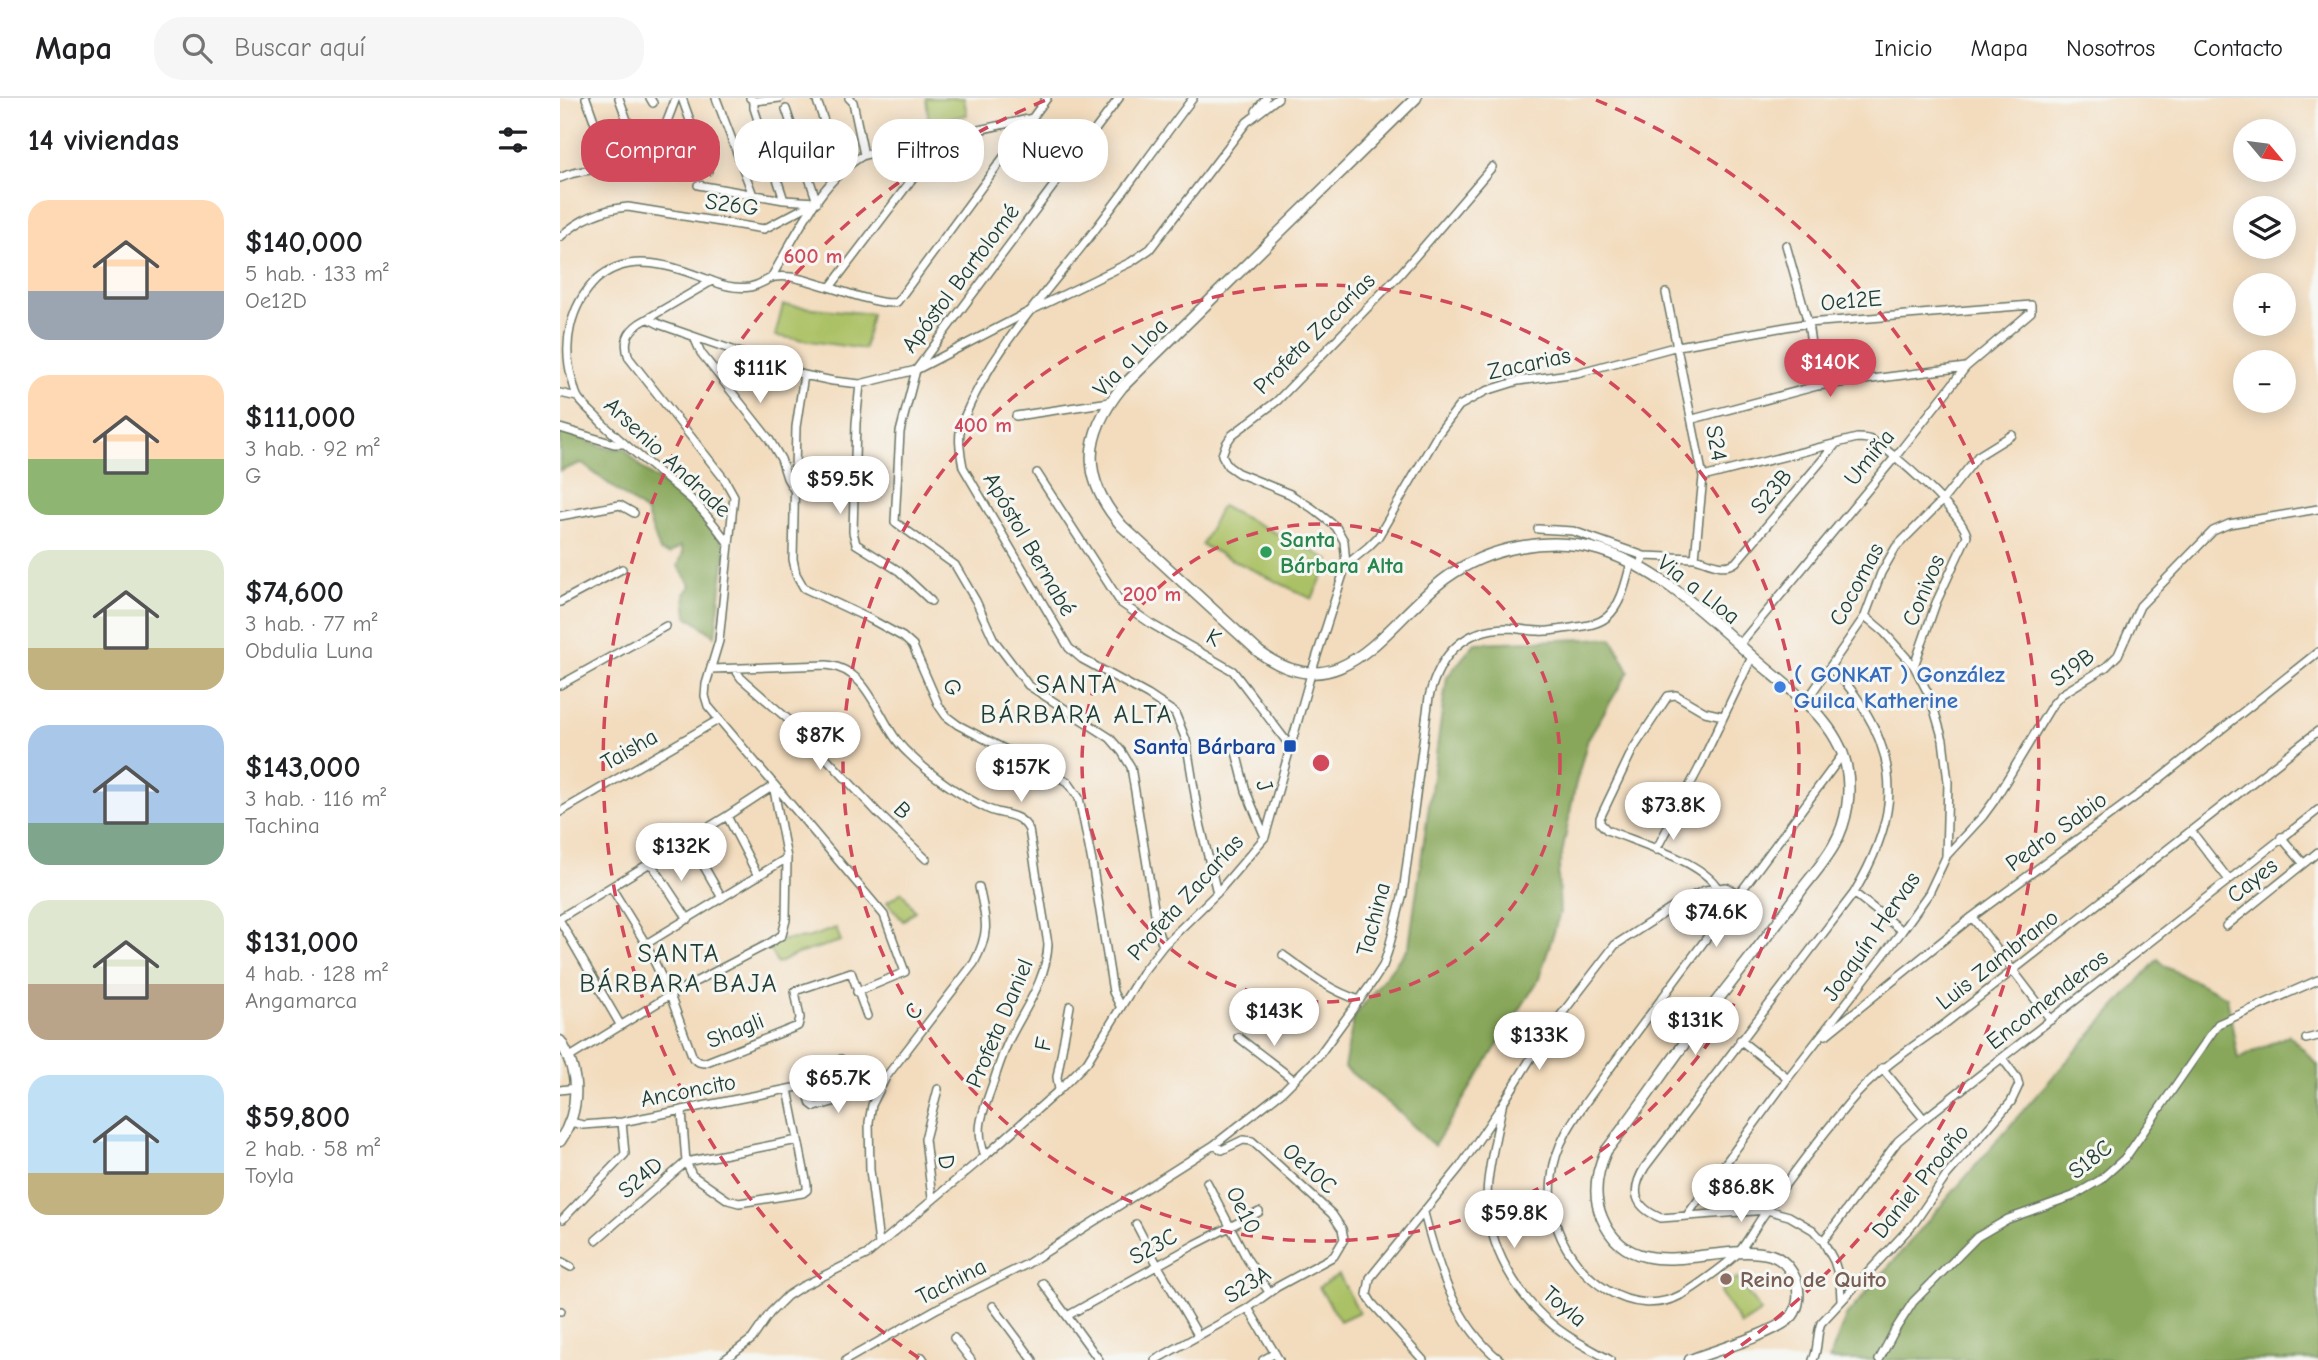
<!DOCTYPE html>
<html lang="es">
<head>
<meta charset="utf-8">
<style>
	:root { --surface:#fff; --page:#f6f6f6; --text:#202124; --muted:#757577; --line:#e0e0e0; --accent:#d1495b }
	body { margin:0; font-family:"Comic Neue",sans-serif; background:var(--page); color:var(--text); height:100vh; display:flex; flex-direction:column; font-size:26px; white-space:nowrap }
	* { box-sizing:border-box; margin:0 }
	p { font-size:23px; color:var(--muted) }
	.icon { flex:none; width:38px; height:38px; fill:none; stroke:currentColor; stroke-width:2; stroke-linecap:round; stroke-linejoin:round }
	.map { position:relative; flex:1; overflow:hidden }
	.side { display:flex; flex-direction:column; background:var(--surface); width:560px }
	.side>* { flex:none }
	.top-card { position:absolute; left:21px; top:21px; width:665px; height:63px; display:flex; gap:14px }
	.needle { width:46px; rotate:119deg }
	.buttons { position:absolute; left:1673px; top:21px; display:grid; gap:14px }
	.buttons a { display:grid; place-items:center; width:63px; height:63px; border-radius:50%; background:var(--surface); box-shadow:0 4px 18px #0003; font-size:35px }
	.price { position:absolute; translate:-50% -60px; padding:0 16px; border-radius:24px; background:#fff; color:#222; font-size:23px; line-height:46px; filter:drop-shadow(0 2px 4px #0008) }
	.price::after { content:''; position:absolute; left:50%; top:42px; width:21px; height:16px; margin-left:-10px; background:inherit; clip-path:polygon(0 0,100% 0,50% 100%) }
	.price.on { background:var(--accent); color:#fff }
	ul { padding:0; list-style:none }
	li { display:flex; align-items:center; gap:21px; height:175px; padding:0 28px }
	li span { display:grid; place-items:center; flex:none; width:196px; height:140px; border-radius:21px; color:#555 }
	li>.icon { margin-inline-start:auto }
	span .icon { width:84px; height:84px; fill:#fffc; stroke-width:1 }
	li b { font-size:30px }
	h2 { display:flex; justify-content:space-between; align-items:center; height:84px; padding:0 28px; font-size:30px }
	.pill { padding:0 24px; border-radius:28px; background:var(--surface); box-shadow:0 4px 18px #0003; font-size:24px; line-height:63px }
	.pill.on { background:var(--accent); color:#fff }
	header { display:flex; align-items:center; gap:42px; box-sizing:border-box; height:98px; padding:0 35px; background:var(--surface); border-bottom:2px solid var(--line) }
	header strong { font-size:33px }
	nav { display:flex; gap:38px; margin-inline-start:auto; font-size:24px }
	.search { width:490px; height:63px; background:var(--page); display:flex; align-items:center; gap:18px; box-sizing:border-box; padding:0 24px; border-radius:28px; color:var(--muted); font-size:26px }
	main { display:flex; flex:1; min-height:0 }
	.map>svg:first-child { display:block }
</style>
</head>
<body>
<header>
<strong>Mapa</strong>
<div class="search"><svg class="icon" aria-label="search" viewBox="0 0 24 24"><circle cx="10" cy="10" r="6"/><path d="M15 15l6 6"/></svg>Buscar aquí</div>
<nav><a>Inicio</a><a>Mapa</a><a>Nosotros</a><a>Contacto</a></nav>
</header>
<main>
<section class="side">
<h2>14 viviendas<svg class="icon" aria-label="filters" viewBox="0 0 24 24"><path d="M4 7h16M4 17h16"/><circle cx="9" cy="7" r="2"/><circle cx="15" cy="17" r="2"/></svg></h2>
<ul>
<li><span style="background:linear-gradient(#ffd9b3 65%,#9aa5b1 0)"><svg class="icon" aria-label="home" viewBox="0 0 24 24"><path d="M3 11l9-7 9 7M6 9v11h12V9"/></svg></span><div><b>$140,000</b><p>5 hab. · 133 m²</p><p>Oe12D</p></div></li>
<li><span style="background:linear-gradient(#ffd9b3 60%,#8fb573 0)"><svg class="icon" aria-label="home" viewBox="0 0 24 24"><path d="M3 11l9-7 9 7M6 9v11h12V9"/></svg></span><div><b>$111,000</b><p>3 hab. · 92 m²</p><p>G</p></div></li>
<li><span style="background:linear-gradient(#dfe7d0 70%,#c2b280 0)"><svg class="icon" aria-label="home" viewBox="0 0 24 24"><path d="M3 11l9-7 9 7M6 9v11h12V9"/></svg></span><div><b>$74,600</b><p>3 hab. · 77 m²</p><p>Obdulia Luna</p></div></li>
<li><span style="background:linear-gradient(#a9c7e8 70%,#7fa58c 0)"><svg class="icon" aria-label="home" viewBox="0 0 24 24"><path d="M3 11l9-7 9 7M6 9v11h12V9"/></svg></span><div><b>$143,000</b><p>3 hab. · 116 m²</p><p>Tachina</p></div></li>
<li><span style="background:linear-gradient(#dfe7d0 60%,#b9a48a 0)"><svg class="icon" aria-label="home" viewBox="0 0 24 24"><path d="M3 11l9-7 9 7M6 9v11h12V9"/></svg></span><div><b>$131,000</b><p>4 hab. · 128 m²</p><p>Angamarca</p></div></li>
<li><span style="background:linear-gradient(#bfe0f5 70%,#c2b280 0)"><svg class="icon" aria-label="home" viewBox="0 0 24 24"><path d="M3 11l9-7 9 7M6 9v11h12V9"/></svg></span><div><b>$59,800</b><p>2 hab. · 58 m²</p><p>Toyla</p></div></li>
</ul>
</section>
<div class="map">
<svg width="1758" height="1262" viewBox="0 0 1758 1262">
	<rect width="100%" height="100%" fill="#f6f6f2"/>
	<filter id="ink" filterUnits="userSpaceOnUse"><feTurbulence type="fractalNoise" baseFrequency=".0143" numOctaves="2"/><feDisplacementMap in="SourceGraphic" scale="14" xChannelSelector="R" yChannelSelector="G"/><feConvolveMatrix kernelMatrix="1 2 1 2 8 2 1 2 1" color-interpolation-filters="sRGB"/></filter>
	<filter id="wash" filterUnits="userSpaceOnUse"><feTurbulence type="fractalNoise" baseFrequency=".00686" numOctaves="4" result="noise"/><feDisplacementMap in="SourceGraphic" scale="28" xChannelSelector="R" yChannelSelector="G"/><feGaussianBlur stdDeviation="1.57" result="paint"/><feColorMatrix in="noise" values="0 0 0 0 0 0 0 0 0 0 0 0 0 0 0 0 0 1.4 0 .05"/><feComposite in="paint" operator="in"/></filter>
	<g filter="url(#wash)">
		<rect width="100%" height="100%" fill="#f3dcbd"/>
		<path fill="#abc165" stroke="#657f4c" stroke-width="2" d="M366,0H404L407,17L369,25Z
			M223,207L312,216L304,251L215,238Z
			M661,408L770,462L752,501L642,447Z
			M342,794L355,813L343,823L327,804Z
			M276,830L281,843L237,856L217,866L209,849L223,842L247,840Z
			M779,1177L799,1214L780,1223L759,1189Z
			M1177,1180L1201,1214L1181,1227L1160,1194Z"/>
		<path fill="#88a75a" stroke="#547247" stroke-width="2" d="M0,333C20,336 44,355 64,350L82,370L129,406L149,425L166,449L155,538L127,518L125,496L131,488L118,468L123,455L121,448L109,456L100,453L86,414L21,365L0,373Z
			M1052,540L1069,573L1028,641L1015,689L998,777L1000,814L979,881L874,1048L836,1011L784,969L794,919L849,848L887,579L915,545Z
			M1598,861L1606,869L1667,899L1678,961L1729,937L1758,967V1262H1269L1286,1218L1467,1008Z"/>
	</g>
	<g filter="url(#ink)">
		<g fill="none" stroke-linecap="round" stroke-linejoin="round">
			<defs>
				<path id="street" d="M26,0L51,71
					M59,0L81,61
					M90,0L93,5
					M122,0L148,73
					M156,0L193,97
					M190,0L194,3L220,0
					M256,0L281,72
					M289,0L293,4L304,57
					M559,0L356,272L340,334L335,424L395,467L416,503L434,542L468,587L550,640L562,654L571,669L598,834L603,848
					M633,0C599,44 568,89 534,133C488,193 432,251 403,322C397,337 400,353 403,369L509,550L522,561L588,597L615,615L626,642L639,721L657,795
					M194,3V10L224,102
					M226,11L257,104
					M696,13L706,0
					M101,38L106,43L112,63
					M0,80C17,72 31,72 49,71C56,70 63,67 70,65C100,55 105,27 116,0
					M138,87L224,102L256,104
					M0,139C20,121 42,111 68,109L204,131L255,104
					M1226,147L1248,225L1257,288
					M212,178C237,136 260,82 304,57L473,20
					M152,183C115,169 70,151 36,182C10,208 2,246 12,281C14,287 15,296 19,301C25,309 34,316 41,324C69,352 101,375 131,401C145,414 157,430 169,446
					M271,188L384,39
					M1106,195L1143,379L1135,460C1149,464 1164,473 1176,464L1275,347
					M89,221L101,227L244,277L273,283L300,286L356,272L470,213L571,164L590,151L687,24L718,0
					M134,239L141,255L209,341L221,361L227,380L234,392
					M244,277L236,329L233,461L236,476L244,490L312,522L343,539L353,548L379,608L386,618L398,627L508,684L519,700L532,764L553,894L560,908
					M300,286L296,325L293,434L296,446L339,473L371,503
					M0,295L17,299
					M456,318L550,304
					M1133,321L1257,288L1406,269
					M0,330L54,346H64
					M477,375L561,505L593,527L673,573L730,648
					M1143,379L1297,340C1303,340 1308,340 1313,343C1334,354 1403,417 1407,438L1376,505L1354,568
					M0,418L60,407L74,415
					M978,431L1013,433L1084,458L1080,469
					M1084,458L1135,460
					M786,467L808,449L818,439L878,336L899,308L926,293L958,283L1017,275L1118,248L1248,225L1471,207V214L1406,269L1336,358L1179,547
					M0,504L62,471
					M1269,570C1284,580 1295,596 1304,611C1345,678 1331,732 1294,795L1085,1069C1070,1093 1074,1109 1101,1120L1207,1112L1229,1118L1253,1132L1263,1143L1274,1163L1280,1182L1281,1202
					M151,571L267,567C313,572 318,628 348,655C369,676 401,698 428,711C443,718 460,714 469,732L488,846C487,881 465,910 450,940C442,956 437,974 431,991C422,1017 415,1030 425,1058
					M175,571L181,580L239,631L319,716L366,761
					M0,587L106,528
					M1245,605L1305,518L1321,475L1336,449L1382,403L1418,358L1452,337
					M674,646L686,693L705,739
					M1283,656L1045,977C1024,1008 995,1040 992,1079C990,1097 992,1115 998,1132C1016,1180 1071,1224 1123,1196C1133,1191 1170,1164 1178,1155C1189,1142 1197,1125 1208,1111C1233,1075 1260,1040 1288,1006C1316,972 1351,950 1386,925L1758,633
					M0,714L158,622
					M167,718L198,778
					M1632,734L1669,782
					M1721,739L1743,765
					M129,742L162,800
					M1096,752L1139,670L1192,559
					M1386,758L1423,718L1434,703L1492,607L1502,596L1546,569L1558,557L1580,508L1653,433L1669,426L1758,411
					M91,765L128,821
					M51,789L86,846L110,897L133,960L139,964L144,965L238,928L240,920L235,893L291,874L307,918
					M1157,789C1139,762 1078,745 1047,732L1040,725V720L1073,651L1108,598L1116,597L1145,614L1163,618
					M1294,795L1342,833
					M1412,819L1491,922
					M0,820L167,718L213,688
					M0,823L61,928
					M1666,828L1758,754
					M86,846L227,760
					M723,857C746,874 772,894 800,902
					M297,894L345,874L324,817L148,608L145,598L146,586L159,543L174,398L165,382L69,260C63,244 67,234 80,225L152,183C164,188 176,191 190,189C208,185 207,176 231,179C256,182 320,210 337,204L487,0
					M1266,937L1412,819L1598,682L1758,554
					M678,939L734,982
					M1746,941L1758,938
					M1180,942L1228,980
					M10,959L110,897L210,845L222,837L226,822L227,760L214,692
					M1322,970L1364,1021
					M0,992L16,990
					M499,992L497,979L510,908
					M942,1009C937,1033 931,1058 928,1083C921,1143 959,1206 1008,1238C1022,1247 1036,1254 1050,1262
					M122,1014L126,1064L132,1077L168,1102L179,1105L243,1095L247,1092V1087L228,991
					M11,1024L23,1027L62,1024L243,988L246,989L251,1006L255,1009L280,1002L278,967L281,961
					M647,1084L687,1161L709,1194
					M372,1100L365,1041L378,991
					M864,1115C878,1169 895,1226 940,1262
					M1128,1116L1228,980L1342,833L1369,795L1386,759L1388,684L1383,642L1371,601L1354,568L1324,534L1305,518
					M3,1121L65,1056L62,1024
					M576,1126L598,1168L638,1237
					M36,1142L126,1064L238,1042
					M1263,1143L1338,1043L1364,1021L1758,712
					M319,1146L310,1072L309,1024L312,1007L326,979L414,865C431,833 426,822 419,789
					M0,1163L11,1169
					M483,1185L539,1262
					M433,1208L473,1262
					M688,1210L719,1262
					M0,1213H1
					M507,1218L636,1146L699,1114
					M394,1240L411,1262
					M362,1259L364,1262
					M164,1262L192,1241L210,1215L227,1198L241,1189L308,1156L425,1058L499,992L527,964L582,875L603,848L657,795L705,739L751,576L786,467L784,443L776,429L752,410L730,396L678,375L668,368L662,357L666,346L672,337L717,303L841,175L932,69
					M286,1262L378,1210L467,1166L654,1047L723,993L760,956L814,882L823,868L828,853L843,795L869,599C879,559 902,531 946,530C957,530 968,533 979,533C989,534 1001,531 1011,530C1024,528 1037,527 1047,519C1062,506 1066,483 1071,465
					M595,1262L688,1210L717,1189L774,1158L784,1141L782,1131L772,1116L692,1043L683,1042L662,1052L654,1047
					M703,1262L715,1255
					M863,1262L812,1205L807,1197L810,1180L900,1069L942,1007L984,939L1055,847L1126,801L1145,792L1166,789L1179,796
					M1253,1262C1259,1250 1256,1237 1261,1225L1355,1124L1387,1077L1451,1004L1459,987L1457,980L1442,960
					M1319,1262L1335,1232L1353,1204L1417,1139L1448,1121L1513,1098L1540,1082L1566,1059L1658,926L1758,882"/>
				<path id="secondary" d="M856,0L562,289C523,337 520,380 562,428L699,554C783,616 826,524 886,480C928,449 990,437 1040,452C1101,471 1148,519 1195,561C1228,590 1276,621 1286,667C1292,694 1287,724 1274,747C1265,763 1253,777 1242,791C1212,833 1180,873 1148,914C1113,959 1081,1008 1046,1053C1036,1075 1032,1097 1042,1120C1072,1193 1157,1142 1211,1157C1223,1161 1231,1171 1236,1183C1240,1194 1239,1209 1232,1218C1217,1235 1153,1253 1130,1262
					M0,943C20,975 21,1011 0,1043"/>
			</defs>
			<use href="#street" stroke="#697564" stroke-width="10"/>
			<use href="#secondary" stroke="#697564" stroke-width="13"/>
			<use href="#street" stroke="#fff" stroke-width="7"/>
			<use href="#secondary" stroke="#fff" stroke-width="10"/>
		</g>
	</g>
	<g fill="none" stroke="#d1495b" stroke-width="3.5" stroke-dasharray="12 9">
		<circle cx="761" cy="665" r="239"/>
		<circle cx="761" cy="665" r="478"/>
		<path d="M359 1260A718 718 0 0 1 486 2M1036 2A718 718 0 0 1 1163 1260"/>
	</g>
	<circle fill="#2e9e5b" stroke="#f6f6f2" stroke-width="2.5" cx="706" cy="454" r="7"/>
	<circle fill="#3f7fe0" stroke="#f6f6f2" stroke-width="2.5" cx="1220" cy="589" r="7"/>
	<rect fill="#1a4fb4" stroke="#f6f6f2" stroke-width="2.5" x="723" y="641" width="14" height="14" rx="3.5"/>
	<circle fill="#8d6e63" stroke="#f6f6f2" stroke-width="2.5" cx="1166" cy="1181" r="7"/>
	<g text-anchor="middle" stroke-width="6" stroke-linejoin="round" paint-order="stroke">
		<g font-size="23" fill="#1f3d34" stroke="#f6f6f2">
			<text transform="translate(172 106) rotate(8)" y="8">S26G</text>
			<text transform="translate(400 180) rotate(-53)" y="8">Apóstol Bartolomé</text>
			<text transform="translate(1291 202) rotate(-5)" y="8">Oe12E</text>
			<text transform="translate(754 235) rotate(-45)" y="8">Profeta Zacarías</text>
			<text transform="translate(570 259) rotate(-47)" y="8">Via a Lloa</text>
			<text transform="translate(969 265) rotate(-12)" y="8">Zacarias</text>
			<text transform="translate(1157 345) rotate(80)" y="8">S24</text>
			<text transform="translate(108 359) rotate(43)" y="8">Arsenio Andrade</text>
			<text transform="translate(1309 359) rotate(-51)" y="8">Umiña</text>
			<text transform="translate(1211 393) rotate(-50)" y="8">S23B</text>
			<text transform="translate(470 446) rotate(60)" y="8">Apóstol Bernabé</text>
			<text transform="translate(1296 486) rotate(-62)" y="8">Cocomas</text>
			<text transform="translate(1139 491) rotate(38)" y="8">Via a Lloa</text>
			<text transform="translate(1363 492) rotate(-67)" y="8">Conivos</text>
			<text transform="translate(654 539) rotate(29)" y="8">K</text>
			<text transform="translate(1512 569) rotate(-36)" y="8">S19B</text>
			<text transform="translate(393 589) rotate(65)" y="8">G</text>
			<text transform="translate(69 651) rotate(-30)" y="8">Taisha</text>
			<text transform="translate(705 687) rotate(72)" y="8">J</text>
			<text transform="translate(343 712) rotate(44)" y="8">B</text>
			<text transform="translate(1496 733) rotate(-36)" y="8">Pedro Sabio</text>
			<text transform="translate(1692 782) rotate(-39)" y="8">Cayes</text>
			<text transform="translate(625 799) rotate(-48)" y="8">Profeta Zacarías</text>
			<text transform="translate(813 821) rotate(-75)" y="8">Tachina</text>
			<text transform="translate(1311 838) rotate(-55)" y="8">Joaquín Hervas</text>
			<text transform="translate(1437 861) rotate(-38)" y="8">Luis Zambrano</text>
			<text transform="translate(1487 901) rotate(-38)" y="8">Encomenderos</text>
			<text transform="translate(353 913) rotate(-52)" y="8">C</text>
			<text transform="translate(439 925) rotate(-67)" y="8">Profeta Daniel</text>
			<text transform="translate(175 932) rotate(-22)" y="8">Shagli</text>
			<text transform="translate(483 946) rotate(-79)" y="8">F</text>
			<text transform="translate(128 992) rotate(-11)" y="8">Anconcito</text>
			<text transform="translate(1530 1061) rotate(-38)" y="8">S18C</text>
			<text transform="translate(387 1064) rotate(83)" y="8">D</text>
			<text transform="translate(750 1070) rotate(42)" y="8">Oe10C</text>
			<text transform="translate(80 1079) rotate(-41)" y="8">S24D</text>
			<text transform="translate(1360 1083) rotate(-51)" y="8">Daniel Proaño</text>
			<text transform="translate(684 1112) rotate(63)" y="8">Oe10</text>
			<text transform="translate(593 1148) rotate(-29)" y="8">S23C</text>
			<text transform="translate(391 1183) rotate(-27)" y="8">Tachina</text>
			<text transform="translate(687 1186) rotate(-32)" y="8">S23A</text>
			<text transform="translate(1005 1208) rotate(40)" y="8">Toyla</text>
		</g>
		<g font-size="23" font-weight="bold" fill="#27864d" stroke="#f6f6f2" text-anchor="start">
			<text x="720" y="449">Santa<tspan x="720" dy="26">Bárbara Alta</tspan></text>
		</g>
		<g font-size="23" font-weight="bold" fill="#366cbe" stroke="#f6f6f2" text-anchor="start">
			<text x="1234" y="584">( GONKAT ) González<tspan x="1234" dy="26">Guilca Katherine</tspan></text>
		</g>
		<g font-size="23" font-weight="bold" fill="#164399" stroke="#f6f6f2" text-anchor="end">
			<text x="716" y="656">Santa Bárbara</text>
		</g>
		<g font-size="23" font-weight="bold" fill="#785e54" stroke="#f6f6f2" text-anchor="start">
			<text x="1180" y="1189">Reino de Quito</text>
		</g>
		<g font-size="26" letter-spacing="2" fill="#1f3d34" stroke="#f6f6f2">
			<text x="517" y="595">SANTA<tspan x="517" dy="30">BÁRBARA ALTA</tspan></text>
			<text x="119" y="864">SANTA<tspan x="119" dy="30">BÁRBARA BAJA</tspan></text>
		</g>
	</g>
	<circle cx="761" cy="665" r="10" fill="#d1495b" stroke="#f6f6f2" stroke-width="3.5"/>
	<g font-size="21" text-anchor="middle" font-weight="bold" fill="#d1495b" stroke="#f6f6f2" stroke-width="6" stroke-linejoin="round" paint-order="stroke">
		<text x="253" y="165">600 m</text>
		<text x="423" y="334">400 m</text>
		<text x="592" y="503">200 m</text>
	</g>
</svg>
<div class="buttons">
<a><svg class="needle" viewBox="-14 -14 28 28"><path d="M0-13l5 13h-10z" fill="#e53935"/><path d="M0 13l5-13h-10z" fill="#757577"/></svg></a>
<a><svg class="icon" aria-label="layers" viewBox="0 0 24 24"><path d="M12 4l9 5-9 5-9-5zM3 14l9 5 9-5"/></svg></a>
<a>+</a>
<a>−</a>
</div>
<b class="price on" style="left:1270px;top:301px">$140K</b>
<b class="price" style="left:200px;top:307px">$111K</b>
<b class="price" style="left:280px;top:418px">$59.5K</b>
<b class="price" style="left:260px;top:674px">$87K</b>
<b class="price" style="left:461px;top:706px">$157K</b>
<b class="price" style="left:1113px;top:744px">$73.8K</b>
<b class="price" style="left:121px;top:785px">$132K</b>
<b class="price" style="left:1156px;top:851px">$74.6K</b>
<b class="price" style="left:714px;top:950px">$143K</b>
<b class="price" style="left:1135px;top:959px">$131K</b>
<b class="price" style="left:979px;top:974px">$133K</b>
<b class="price" style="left:278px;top:1017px">$65.7K</b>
<b class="price" style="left:1181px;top:1126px">$86.8K</b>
<b class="price" style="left:954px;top:1152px">$59.8K</b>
<div class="top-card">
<a class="pill on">Comprar</a>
<a class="pill">Alquilar</a>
<a class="pill">Filtros</a>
<a class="pill">Nuevo</a>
</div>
</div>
</main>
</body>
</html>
